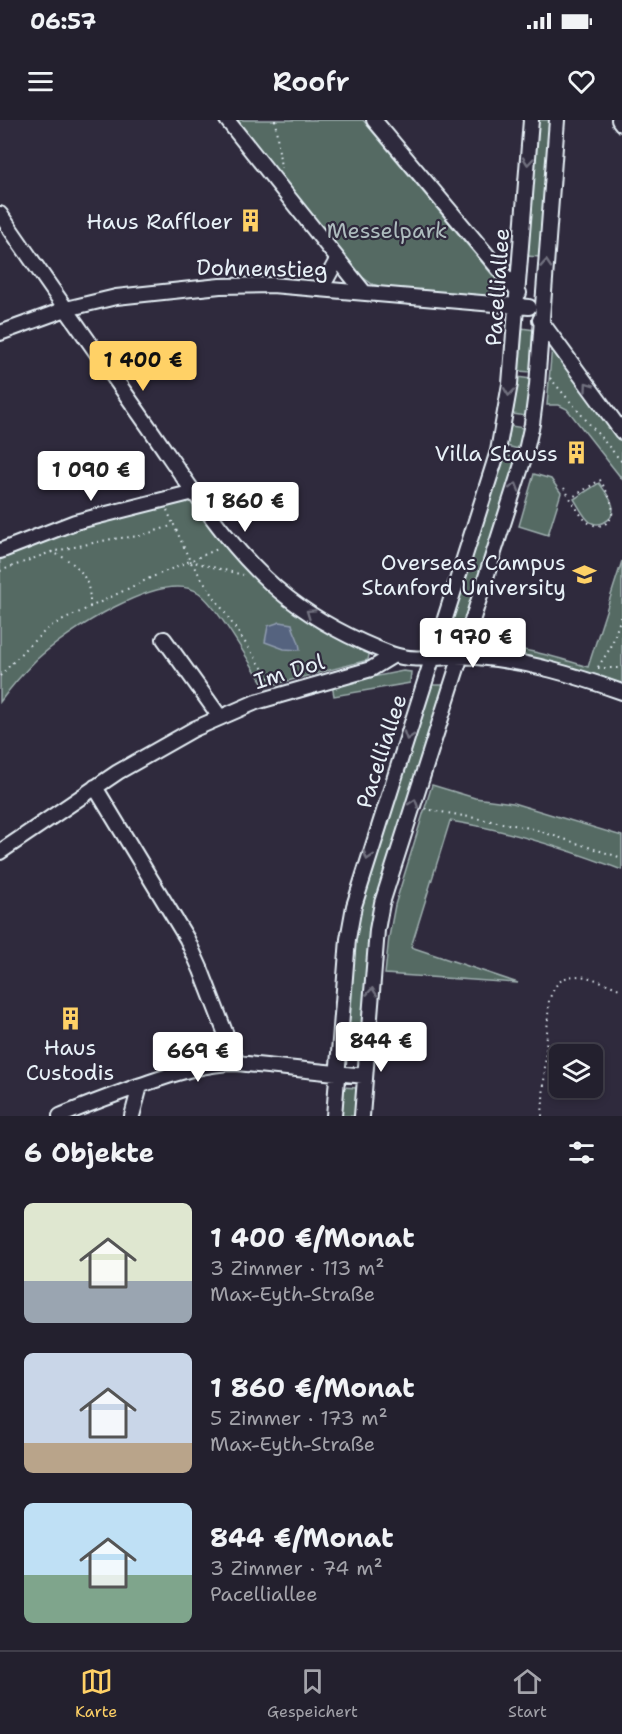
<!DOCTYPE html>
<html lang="de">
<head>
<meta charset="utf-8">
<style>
	:root { --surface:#23202e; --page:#2f2d3a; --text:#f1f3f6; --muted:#a3a3aa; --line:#403e4a; --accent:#ffd166 }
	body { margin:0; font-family:"Shantell Sans",sans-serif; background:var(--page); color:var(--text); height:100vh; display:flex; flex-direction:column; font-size:22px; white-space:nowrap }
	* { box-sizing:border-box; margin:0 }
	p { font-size:20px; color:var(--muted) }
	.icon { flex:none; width:33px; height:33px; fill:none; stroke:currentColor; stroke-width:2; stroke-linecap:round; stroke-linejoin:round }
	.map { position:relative; height:996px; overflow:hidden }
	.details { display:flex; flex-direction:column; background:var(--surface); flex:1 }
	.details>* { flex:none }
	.tools { position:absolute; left:549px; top:924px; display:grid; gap:12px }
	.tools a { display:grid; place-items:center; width:54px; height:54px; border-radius:9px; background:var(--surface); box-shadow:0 3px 9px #0003,0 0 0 2px var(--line); font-size:30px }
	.price { position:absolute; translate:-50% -51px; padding:0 14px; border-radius:6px; background:#fff; color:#222; font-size:20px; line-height:39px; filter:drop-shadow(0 2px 3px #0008) }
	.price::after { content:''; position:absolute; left:50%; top:36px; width:18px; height:14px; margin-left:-9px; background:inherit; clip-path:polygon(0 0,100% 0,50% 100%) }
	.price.selected { background:var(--accent); color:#111 }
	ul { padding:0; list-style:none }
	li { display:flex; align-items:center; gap:18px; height:150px; padding:0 24px }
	li span { display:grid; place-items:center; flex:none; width:168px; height:120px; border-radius:9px; color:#555 }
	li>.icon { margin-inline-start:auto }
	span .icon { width:72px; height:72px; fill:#fffc; stroke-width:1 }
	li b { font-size:26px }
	h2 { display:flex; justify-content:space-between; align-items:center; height:72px; padding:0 24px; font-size:26px }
	.status { display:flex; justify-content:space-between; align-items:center; height:42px; padding:0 30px; background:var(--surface); direction:ltr }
	.status svg { height:16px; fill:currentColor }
	header { display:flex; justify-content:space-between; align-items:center; height:78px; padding:0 24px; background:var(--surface); font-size:27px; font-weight:600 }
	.tabs { display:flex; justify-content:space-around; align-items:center; height:84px; border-top:2px solid var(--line); background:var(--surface); font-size:16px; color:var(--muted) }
	.tabs a { display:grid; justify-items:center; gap:3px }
	.tabs .selected { color:var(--accent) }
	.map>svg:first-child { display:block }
</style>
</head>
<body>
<div class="status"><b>06:57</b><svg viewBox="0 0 49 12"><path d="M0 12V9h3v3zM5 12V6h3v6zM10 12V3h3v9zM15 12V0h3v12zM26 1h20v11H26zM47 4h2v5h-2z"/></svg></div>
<header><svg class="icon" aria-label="menu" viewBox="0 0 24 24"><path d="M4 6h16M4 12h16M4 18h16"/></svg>Roofr<svg class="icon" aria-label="heart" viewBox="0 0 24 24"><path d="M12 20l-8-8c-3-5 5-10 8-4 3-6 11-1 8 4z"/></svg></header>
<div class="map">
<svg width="622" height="996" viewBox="0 0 622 996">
	<rect width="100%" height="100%" fill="#2f2a3d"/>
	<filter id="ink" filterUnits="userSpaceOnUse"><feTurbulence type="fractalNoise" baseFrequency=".0167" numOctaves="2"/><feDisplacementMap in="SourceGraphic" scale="12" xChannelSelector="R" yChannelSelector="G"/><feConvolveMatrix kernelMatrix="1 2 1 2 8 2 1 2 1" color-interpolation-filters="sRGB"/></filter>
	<g filter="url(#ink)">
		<path fill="#546a64" stroke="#9eaeae" stroke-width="1.5" d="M233,0H363L505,170L504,176L501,179L390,169L372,164L354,151Z
			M536,0H551L540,137L526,136Z
			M521,208L535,210L531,252L518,251Z
			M552,225L613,311L622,320V359L567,289L559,285H547Z
			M517,257L531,259L526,296L513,294Z
			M511,306L524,308L519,329L506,326Z
			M502,335L518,338L462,514L447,509Z
			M534,354L551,359L561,373L548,415L519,406Z
			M599,363C604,370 613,380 613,389C613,401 597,409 588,400C582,394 578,385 574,379Z
			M187,380L197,383L249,449L370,530L368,540L265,567C250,544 219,488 199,473C163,447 64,514 36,540C23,553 11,567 0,582V436L63,411Z
			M622,441V566L550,542L478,531L481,525C518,526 553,536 588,547Z
			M403,551L411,552L410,563L334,576L332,565Z
			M429,565H445L369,825L359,940L344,939L355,814L366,765Z
			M432,665L475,678L513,683L622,716V750C567,729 509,710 450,701L411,827L518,863L385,854L389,817L395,785Z
			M342,967L357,968L355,996H339Z"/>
		<path fill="#55647f" stroke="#909caf" stroke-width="1.5" d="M280,502L292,504C294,514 300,520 300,530L284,529L265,522L268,506Z"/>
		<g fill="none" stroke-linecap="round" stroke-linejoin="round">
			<defs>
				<path id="minor" d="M227,0L364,172
					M374,0L519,173
					M619,0L622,4
					M0,94C50,167 102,240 153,313C193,371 232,434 288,478C319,502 354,520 391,534C418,544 449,534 477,537C528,541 574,555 622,572
					M321,169L337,140
					M540,200L622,312
					M0,213L66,189L116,177L220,166L272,165L529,187
					M0,431L75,402L194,372
					M164,519L220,597
					M95,667L187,819L201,850L237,943
					M0,732L118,652L194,609L256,582L371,549L394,535
					M60,996C86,985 112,976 138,966C171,955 202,943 237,943L365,956
					M132,996L140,966
					M334,996L348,819L354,786L498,331L510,264L531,0
					M362,996L377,810L382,783L525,335L532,304L537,265L557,0"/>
			</defs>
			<use href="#minor" stroke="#e8f1f8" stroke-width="18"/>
			<path stroke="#e8f1f8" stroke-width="2" stroke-dasharray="1.5 4.5" stroke-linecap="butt" d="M275,0L281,48
				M550,258L622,342
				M564,368C570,377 581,399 589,403C594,406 599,406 603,405C622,396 608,373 600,360L571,378
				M167,390L173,404
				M51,432C78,442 91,457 90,487
				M190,441L243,455
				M0,451L51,432L112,419L140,416L174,405L190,441L273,564
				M598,547L611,527L622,494
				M598,548H622
				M0,556L26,528L51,506L150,458L220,428
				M425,689L530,708L622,738
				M542,996L549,880C552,873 555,864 562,860C578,849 606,864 622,870"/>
			<use href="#minor" stroke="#2f2a3d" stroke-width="14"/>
		</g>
		<defs><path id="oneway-chevron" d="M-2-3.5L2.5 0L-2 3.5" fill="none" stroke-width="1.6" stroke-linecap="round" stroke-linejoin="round" transform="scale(1.5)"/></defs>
		<g stroke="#70707e">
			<use href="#oneway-chevron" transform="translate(528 41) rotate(95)"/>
			<use href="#oneway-chevron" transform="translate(546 144) rotate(-86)"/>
			<use href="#oneway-chevron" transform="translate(588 266) rotate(-126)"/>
			<use href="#oneway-chevron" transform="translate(509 272) rotate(97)"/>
			<use href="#oneway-chevron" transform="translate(515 367) rotate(-73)"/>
			<use href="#oneway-chevron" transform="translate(310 493) rotate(-145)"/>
			<use href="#oneway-chevron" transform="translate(408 616) rotate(108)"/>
			<use href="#oneway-chevron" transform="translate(414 683) rotate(-72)"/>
			<use href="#oneway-chevron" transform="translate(368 736) rotate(108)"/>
			<use href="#oneway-chevron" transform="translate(372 872) rotate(-86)"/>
		</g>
	</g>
	<defs>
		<symbol id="building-bare" viewBox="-9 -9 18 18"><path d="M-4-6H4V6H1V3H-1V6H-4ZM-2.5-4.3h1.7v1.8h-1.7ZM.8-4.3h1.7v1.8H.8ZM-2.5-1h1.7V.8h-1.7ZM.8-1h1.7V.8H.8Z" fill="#ffd166" stroke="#2f2a3d" stroke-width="2.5" paint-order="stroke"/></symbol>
		<symbol id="university-bare" viewBox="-9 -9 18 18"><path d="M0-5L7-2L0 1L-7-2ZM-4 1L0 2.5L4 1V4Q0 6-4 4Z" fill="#ffd166" stroke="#2f2a3d" stroke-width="2.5" paint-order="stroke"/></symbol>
	</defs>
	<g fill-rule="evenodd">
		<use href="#building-bare" x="234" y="84" width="33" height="33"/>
		<use href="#building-bare" x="560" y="316" width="33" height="33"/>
		<use href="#university-bare" x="568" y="438" width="33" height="33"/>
		<use href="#building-bare" x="54" y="882" width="33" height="33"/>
	</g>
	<g text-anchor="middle" stroke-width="4.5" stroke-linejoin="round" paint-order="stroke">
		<g font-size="22" fill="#e8f1f8" stroke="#2f2a3d" text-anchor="end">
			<text x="233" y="109">Haus Raffloer</text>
			<text x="558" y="341">Villa Stauss</text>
			<text x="566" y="450">Overseas Campus<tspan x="566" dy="25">Stanford University</tspan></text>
			<text x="70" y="935" text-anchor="middle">Haus<tspan x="70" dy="25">Custodis</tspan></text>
		</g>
		<g font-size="22" fill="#adbbbd" stroke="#2f2a3d">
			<text x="387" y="118">Messelpark</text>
		</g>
		<g font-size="22" fill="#e8f1f8" stroke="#2f2a3d">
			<text transform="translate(262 148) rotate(1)" y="8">Dohnenstieg</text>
			<text transform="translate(497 167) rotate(-86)" y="8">Pacelliallee</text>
			<text transform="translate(289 551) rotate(-17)" y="8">Im Dol</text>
			<text transform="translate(381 631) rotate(-72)" y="8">Pacelliallee</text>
		</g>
	</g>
</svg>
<div class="tools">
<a><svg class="icon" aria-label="layers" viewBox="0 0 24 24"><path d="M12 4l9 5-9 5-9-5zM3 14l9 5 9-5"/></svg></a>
</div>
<b class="price selected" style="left:143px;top:272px">1 400 €</b>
<b class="price" style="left:91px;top:382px">1 090 €</b>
<b class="price" style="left:245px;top:413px">1 860 €</b>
<b class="price" style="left:473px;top:549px">1 970 €</b>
<b class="price" style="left:381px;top:953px">844 €</b>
<b class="price" style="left:198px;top:963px">669 €</b>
</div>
<section class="details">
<h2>6 Objekte<svg class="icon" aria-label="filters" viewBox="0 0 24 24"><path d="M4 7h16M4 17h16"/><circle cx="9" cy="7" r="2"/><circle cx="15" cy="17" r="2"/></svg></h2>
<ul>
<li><span style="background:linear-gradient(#dfe7d0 65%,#9aa5b1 0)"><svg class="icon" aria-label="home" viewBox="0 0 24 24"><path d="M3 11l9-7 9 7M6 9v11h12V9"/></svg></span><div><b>1 400 €/Monat</b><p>3 Zimmer · 113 m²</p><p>Max-Eyth-Straße</p></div></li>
<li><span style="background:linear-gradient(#c9d6e8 75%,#b9a48a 0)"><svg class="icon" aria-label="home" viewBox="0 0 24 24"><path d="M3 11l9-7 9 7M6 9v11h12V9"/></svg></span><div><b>1 860 €/Monat</b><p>5 Zimmer · 173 m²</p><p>Max-Eyth-Straße</p></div></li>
<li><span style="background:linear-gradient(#bfe0f5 60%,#7fa58c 0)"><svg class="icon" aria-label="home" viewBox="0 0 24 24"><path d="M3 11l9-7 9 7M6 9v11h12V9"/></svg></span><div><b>844 €/Monat</b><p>3 Zimmer · 74 m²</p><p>Pacelliallee</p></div></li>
</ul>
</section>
<nav class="tabs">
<a class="selected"><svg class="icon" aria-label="map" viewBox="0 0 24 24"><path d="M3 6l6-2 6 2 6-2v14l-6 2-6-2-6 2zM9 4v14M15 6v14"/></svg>Karte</a>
<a><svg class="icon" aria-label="saved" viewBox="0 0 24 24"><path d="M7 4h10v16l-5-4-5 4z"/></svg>Gespeichert</a>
<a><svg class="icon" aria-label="home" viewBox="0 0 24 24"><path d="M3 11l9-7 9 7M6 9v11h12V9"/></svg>Start</a>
</nav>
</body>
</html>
